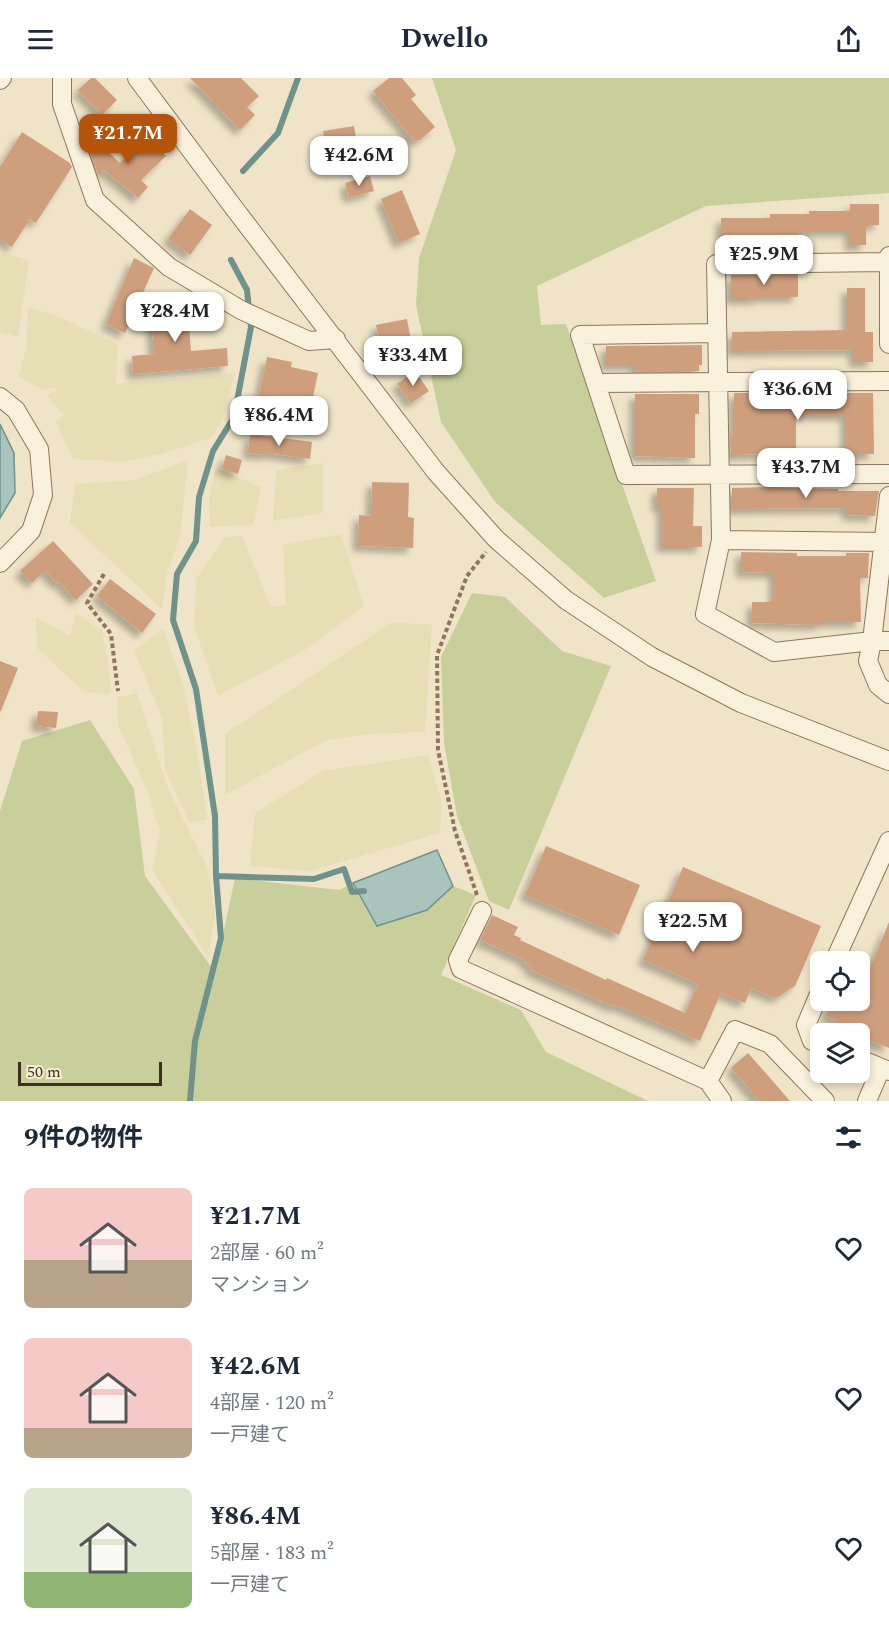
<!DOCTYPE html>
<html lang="ja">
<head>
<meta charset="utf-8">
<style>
	:root { --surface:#fff; --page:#f6f6f7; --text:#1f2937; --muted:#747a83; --accent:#b45309 }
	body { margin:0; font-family:Spectral,"Noto Sans JP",serif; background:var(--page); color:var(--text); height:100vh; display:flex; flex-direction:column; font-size:22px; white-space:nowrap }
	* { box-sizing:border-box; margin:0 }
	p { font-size:20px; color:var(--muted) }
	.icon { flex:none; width:33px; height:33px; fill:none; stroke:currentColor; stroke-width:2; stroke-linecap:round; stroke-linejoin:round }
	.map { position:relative; height:1023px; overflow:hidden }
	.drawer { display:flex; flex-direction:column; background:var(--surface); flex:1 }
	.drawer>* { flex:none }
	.tools { position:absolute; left:810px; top:873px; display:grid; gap:12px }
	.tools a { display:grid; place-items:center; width:60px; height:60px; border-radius:9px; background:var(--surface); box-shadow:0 3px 9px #0003; font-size:30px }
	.scale { position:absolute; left:18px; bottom:15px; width:144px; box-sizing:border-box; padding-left:6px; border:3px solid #3d2e20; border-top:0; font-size:16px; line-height:21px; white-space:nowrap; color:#3d2e20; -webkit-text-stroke:4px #f7eed8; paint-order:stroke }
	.price { position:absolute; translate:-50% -51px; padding:0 14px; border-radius:12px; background:#fff; color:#222; font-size:20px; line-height:39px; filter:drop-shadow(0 2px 3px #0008) }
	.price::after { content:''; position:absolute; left:50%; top:36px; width:18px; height:14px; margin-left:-9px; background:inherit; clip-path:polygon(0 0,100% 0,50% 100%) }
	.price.active { background:var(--accent); color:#fff }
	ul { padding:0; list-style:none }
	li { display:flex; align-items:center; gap:18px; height:150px; padding:0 24px }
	li span { display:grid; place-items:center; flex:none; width:168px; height:120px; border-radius:9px; color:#555 }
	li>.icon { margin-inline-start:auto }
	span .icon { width:72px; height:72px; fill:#fffc; stroke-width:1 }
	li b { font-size:26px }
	h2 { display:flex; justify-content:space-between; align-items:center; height:72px; padding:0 24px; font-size:26px }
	header { display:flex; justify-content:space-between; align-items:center; height:78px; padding:0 24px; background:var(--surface); font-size:27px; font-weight:700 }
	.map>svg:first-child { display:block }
</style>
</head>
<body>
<header><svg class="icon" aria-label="menu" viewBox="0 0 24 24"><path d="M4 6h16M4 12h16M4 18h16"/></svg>Dwello<svg class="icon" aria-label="share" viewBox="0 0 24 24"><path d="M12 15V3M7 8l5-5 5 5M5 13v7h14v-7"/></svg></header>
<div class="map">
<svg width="889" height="1023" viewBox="0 0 889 1023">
	<defs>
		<filter id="shadow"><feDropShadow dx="-5.5" dy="5.5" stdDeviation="3" flood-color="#0004"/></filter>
	</defs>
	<rect width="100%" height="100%" fill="#f0e4c8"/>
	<path fill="#e6deb5" d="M0,175L29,182L18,259L0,254Z
		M28,229L55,237L118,266L116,306L235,295L222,343L211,360L168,374L126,384L73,381L56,344L64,337L47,318L59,310L41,311L19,298L26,271Z
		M188,382L180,459L167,496L162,531L70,445L75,406L135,402Z
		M323,385V435L273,443L276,392Z
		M216,390L261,409L253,447L210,449L209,416Z
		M341,456L364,528L308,570L218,618L194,548L196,501L225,459L242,458L271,529L286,527L283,467Z
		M76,535L102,553L109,589L111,616L84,614L37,570L36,539L70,558Z
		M390,545L432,546L425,654L372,656L327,662L225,717V656Z
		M163,551L183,607L198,677L207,742L189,744L165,691L162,640L134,572Z
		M137,615L169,713L208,790L215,839L208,879L152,792L160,754L149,717L118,647V620Z
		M428,677L442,725L440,755L311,793L250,788L255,735L323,693Z"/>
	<path fill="#c9cf9b" d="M432,0H889V115L706,128L537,208L541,247L566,246L656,503L604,520L495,424L441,344L416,227L419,180L456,72Z
		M472,515L505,519L562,573L611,588L509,832L489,823L457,738L444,665L441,579Z
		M90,642L134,711L145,798L215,894L235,800L339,812L353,805L378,847L427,832L453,808L476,817L441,897L521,932L546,974L648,1023H0V733L22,663Z"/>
	<path fill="#a9c4bc" stroke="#6f938a" stroke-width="1.5" d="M0,346L14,375L15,415L0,440Z
		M437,772L453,808L427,832L377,848L353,805Z"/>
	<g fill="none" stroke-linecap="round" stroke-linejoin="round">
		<path stroke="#6f938a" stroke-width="6" d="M243,93L278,55L298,0
			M216,798L314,801L344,791L352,814L364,813
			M190,1023L195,963L221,860L216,798L215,738L196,611L173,542L177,496L196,463L199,419L213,373L234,339L251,249L247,212L231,182"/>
	</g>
	<path fill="#cf9f7d" filter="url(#shadow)" d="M91,0H95L117,22L102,37L78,12Z
		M190,0H241L259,18L247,29L255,37L240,52Z
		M389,0H402L416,17L411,21L435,49L420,62L414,63L373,13Z
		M354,48L358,73L328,78L323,53Z
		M22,54L70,85L72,89L36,145L30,141L12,169L0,161V89Z
		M148,59L166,78L141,102L148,109L138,120L104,92L99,98L88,68L95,61L120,85Z
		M370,98L374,113L349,120L345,105Z
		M402,112L420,156L399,165L381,121Z
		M850,126H879V147H866V167H850V153H798V159L758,158V164L739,163V157H721V140H770V136H809V133H850Z
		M190,131L212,147L190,177L168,161Z
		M134,180L154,190L125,255L106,246Z
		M798,196V219H759V221H731V197Z
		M847,210H865V254H873V284H854V272L732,273V254L847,252Z
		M187,222L191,273L227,270L228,288L133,296L132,278L154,276L150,225Z
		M407,241L411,263L380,268L376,247Z
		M702,267V287H699V293H635V287H606V268Z
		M267,279L292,284L291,289L318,295L311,328L259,318Z
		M415,293L429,313L411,325L397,306Z
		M734,315H873L874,376H846V337H796V375L731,377L730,356L734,357Z
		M635,316H699V336H695V380L635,378Z
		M250,356L312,364L310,381L267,375V377L248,375Z
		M226,377L242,382L238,396L222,391Z
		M372,404L409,405L408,439L414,440L413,470L358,468L359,437L371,438Z
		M771,409L838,411V413H879L875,438L847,437V430L732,431V410Z
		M657,410H694L693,448H702V469H662V429H657Z
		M53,463L93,506L76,522L59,504L57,506L45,492L32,505L20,493Z
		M741,474L797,475V478H846V475H869L868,500H860L861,544H821V547L752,545V524H774V495L741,494Z
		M110,501L156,536L142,555L97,518Z
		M0,583L18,590L1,633H0Z
		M38,633L58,634L56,650L36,648Z
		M546,768L640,807L619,857L525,817Z
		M683,789L821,848L795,908L776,920L751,910L745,925L721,915L700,963L631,933L615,927L614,929L530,892L531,888L524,884L525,882L480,862L492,837L518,849L514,857L521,860L520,862L606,902L607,900L685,935L698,906L643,882Z
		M889,844V970L862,960L864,956L835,945L836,942L826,938L832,923L842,927L843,924L853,928L856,922H860V914Z
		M748,975L771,1001L790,1023H759L731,990Z"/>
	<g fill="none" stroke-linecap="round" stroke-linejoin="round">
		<defs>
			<path id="minor" d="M62,0V26L95,122L169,189L241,232L309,263L336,261
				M137,0L234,130L436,394L496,461L566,522L652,579L741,625L889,683
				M0,2L2,0
				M889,178V266
				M888,184L716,186L721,462L705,536L774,574L872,563L868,583L878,607L889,616
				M717,255L580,257L626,397L889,396
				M596,305L889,303
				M0,319L16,332L39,371L43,417L31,453L0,485
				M889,418L872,563H889
				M721,462L885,464
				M482,833L458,882L461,891L708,1003
				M834,884L889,763
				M820,914L806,947L812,963L820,966
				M860,981L889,993
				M722,1023L708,1003L735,952L770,966L825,1023
				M867,1023L881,990"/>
		</defs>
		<use href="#minor" stroke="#8d765c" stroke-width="20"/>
		<path stroke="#8d765c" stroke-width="4" stroke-dasharray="4.5 3" stroke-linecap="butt" d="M104,496L87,525L111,556L118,613
			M477,817L455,753L438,672L437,577L467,498L486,474"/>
		<use href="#minor" stroke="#faf1dc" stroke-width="18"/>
	</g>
</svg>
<div class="tools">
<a><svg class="icon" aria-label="locate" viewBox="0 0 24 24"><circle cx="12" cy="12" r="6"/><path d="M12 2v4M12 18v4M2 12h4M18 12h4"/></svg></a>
<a><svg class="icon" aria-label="layers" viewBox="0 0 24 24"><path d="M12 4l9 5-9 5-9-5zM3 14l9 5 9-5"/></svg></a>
</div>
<div class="scale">50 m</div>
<b class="price active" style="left:128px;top:87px">¥21.7M</b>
<b class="price" style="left:359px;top:109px">¥42.6M</b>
<b class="price" style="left:764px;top:208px">¥25.9M</b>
<b class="price" style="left:175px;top:265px">¥28.4M</b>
<b class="price" style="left:413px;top:309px">¥33.4M</b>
<b class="price" style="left:798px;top:343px">¥36.6M</b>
<b class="price" style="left:279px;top:369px">¥86.4M</b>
<b class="price" style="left:806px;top:421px">¥43.7M</b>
<b class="price" style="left:693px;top:875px">¥22.5M</b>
</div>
<section class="drawer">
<h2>9件の物件<svg class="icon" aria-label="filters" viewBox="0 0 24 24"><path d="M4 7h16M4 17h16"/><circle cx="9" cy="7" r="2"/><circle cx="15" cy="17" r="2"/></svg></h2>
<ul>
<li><span style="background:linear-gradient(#f6c9c9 60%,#b9a48a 0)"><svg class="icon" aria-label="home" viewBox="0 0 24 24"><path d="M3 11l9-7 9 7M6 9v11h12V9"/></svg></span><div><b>¥21.7M</b><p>2部屋 · 60 m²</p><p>マンション</p></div><svg class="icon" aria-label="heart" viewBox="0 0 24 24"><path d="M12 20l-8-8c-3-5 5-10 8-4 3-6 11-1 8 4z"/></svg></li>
<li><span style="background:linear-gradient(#f6c9c9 75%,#b9a48a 0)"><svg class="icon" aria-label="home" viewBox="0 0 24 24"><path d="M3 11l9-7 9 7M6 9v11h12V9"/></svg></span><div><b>¥42.6M</b><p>4部屋 · 120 m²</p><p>一戸建て</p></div><svg class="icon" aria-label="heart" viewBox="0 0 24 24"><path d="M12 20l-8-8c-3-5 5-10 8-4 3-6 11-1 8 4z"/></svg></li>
<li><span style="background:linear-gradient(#dfe7d0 70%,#8fb573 0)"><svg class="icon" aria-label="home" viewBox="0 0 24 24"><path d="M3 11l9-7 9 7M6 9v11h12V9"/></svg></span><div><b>¥86.4M</b><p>5部屋 · 183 m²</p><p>一戸建て</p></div><svg class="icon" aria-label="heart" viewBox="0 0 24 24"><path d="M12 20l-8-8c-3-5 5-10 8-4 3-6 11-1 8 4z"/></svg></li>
</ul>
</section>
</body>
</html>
